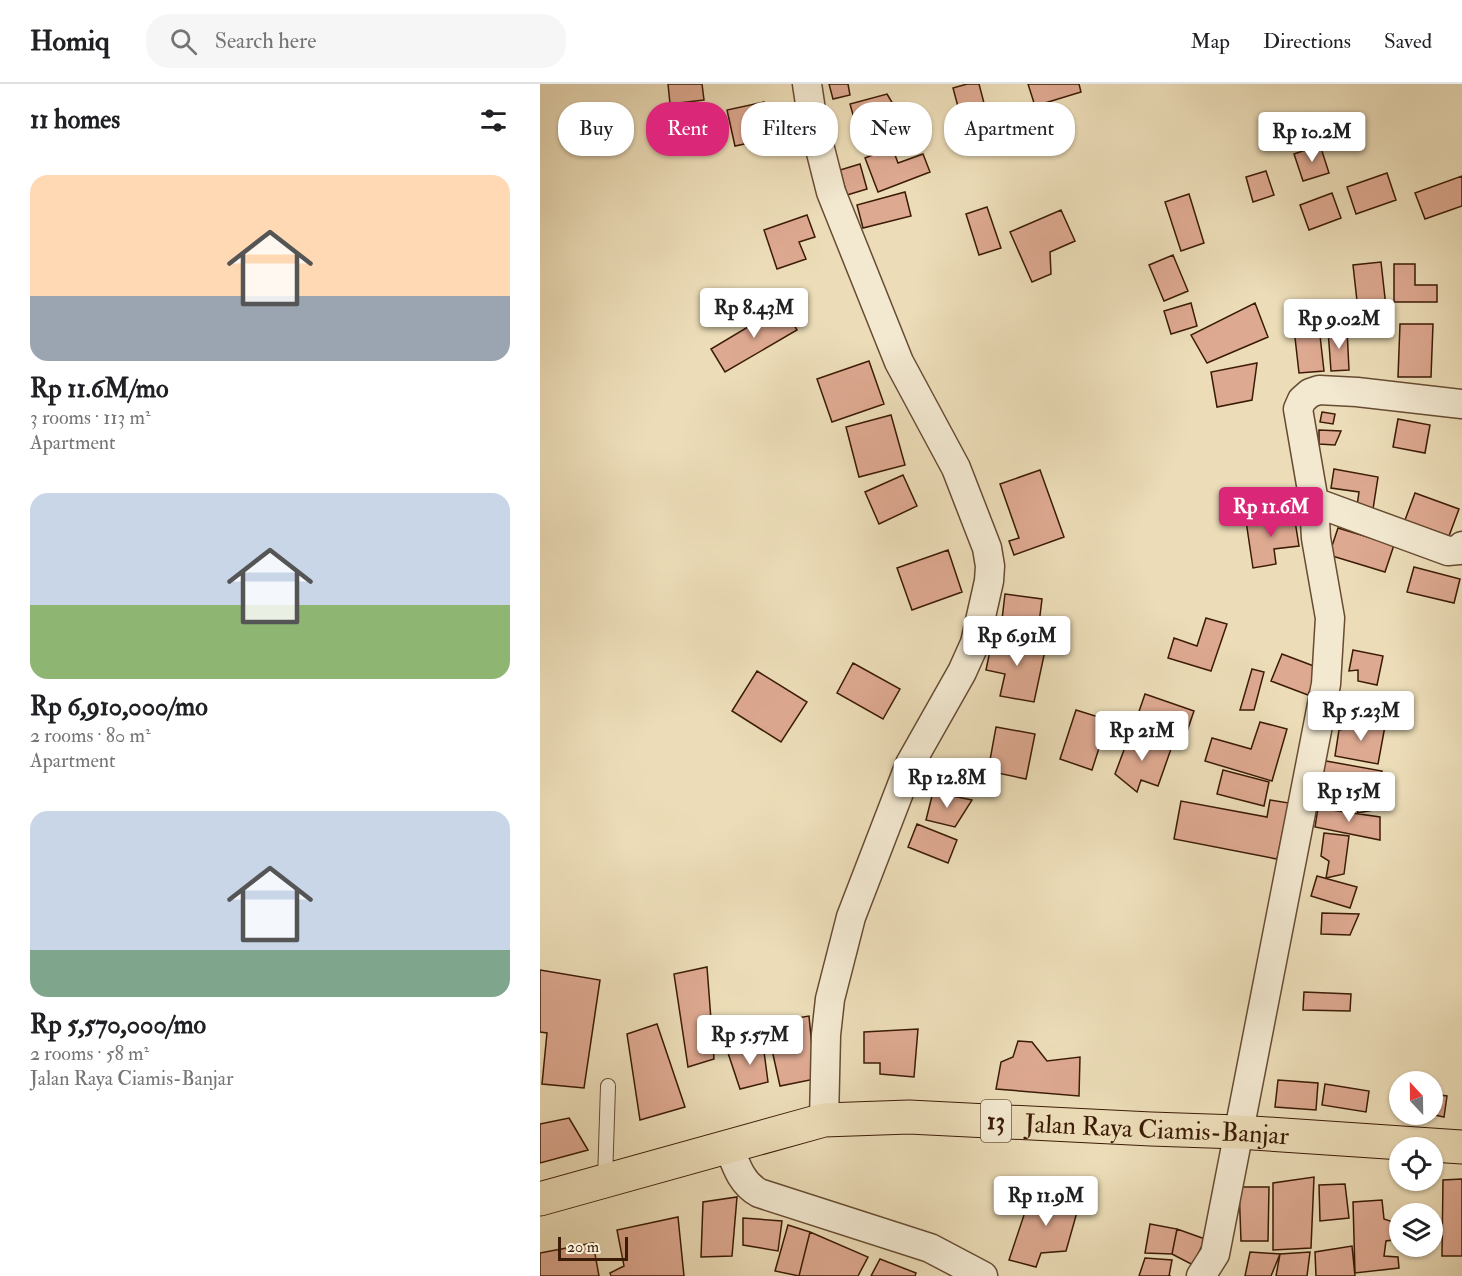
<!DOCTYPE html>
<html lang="en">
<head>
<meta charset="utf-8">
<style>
	:root { --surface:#fff; --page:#f6f6f6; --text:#202124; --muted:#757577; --line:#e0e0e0; --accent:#db2777 }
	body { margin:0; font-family:"IM FELL Double Pica",serif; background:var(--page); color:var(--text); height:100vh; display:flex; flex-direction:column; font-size:22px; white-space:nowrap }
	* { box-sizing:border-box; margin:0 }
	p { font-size:20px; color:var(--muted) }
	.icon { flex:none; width:33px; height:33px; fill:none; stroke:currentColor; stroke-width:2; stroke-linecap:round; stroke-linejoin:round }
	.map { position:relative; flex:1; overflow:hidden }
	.side { display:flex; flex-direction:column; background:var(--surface); width:540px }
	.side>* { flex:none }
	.banner { position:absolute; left:18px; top:18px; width:570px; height:54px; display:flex; gap:12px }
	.needle { width:39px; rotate:338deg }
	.controls { position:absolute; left:849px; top:987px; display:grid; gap:12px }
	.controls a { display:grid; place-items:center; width:54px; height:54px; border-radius:50%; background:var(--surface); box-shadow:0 2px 4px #0004; font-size:30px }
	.scale { position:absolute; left:18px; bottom:15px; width:70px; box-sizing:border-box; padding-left:6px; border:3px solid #3b1b06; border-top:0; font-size:16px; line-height:21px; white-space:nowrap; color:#3b1b06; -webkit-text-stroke:4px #f3e9d1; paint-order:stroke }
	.price { position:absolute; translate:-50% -51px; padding:0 14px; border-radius:6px; background:#fff; color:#222; font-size:20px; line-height:39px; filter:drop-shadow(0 2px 3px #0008) }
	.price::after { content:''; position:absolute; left:50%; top:36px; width:18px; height:14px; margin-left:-9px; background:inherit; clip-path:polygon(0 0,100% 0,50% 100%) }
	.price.selected { background:var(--accent); color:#fff }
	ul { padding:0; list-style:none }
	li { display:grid; align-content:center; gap:12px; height:318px; padding:0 30px }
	li span { display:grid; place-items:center; height:186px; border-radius:18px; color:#555 }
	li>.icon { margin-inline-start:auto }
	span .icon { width:108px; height:108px; fill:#fffc; stroke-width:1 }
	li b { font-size:26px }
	h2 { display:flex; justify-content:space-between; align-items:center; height:72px; padding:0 30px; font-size:26px }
	.tag { padding:0 21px; border-radius:24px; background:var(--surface); box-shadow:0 2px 4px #0004; font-size:21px; line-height:54px }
	.tag.selected { background:var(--accent); color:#fff }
	header { display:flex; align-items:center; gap:36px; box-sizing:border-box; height:84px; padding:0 30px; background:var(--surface); border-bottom:2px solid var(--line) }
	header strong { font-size:28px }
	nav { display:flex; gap:33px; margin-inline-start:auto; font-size:21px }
	.search { width:420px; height:54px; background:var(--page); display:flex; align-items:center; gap:15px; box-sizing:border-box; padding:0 21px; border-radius:24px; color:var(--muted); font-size:22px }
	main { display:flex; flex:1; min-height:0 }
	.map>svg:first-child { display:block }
</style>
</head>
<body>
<header>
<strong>Homiq</strong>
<div class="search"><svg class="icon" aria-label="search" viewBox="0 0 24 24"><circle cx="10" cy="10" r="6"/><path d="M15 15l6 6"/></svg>Search here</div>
<nav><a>Map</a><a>Directions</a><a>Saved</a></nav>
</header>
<main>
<section class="side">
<h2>11 homes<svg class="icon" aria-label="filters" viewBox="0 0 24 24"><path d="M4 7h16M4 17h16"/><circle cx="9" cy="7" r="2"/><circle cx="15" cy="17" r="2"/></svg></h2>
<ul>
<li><span style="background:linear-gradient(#ffd9b3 65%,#9aa5b1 0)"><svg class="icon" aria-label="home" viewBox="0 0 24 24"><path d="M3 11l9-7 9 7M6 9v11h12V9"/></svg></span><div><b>Rp 11.6M/mo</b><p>3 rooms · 113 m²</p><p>Apartment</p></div></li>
<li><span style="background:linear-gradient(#c9d6e8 60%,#8fb573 0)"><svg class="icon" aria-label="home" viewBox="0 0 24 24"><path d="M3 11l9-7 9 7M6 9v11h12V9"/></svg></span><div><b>Rp 6,910,000/mo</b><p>2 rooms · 80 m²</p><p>Apartment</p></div></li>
<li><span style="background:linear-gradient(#c9d6e8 75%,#7fa58c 0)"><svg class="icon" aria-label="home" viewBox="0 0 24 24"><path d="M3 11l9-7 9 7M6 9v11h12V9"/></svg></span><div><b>Rp 5,570,000/mo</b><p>2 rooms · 58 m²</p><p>Jalan Raya Ciamis-Banjar</p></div></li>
</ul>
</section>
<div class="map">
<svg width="922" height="1192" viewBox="0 0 922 1192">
	<rect width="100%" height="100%" fill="#ecddb8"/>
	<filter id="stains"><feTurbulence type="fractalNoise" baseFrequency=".00333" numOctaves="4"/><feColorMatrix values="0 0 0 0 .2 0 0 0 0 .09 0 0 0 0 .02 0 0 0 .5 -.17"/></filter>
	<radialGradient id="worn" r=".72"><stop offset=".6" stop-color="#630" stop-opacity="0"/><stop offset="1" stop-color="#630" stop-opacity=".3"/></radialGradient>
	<path fill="#dea991" stroke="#3b1b06" stroke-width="1.5" d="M128,0H162L164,16L130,20Z
		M289,0H308L310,11L293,15Z
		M427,0H439L449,38L424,45L413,4Z
		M488,0H539L541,8L495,22Z
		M347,10L365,40L319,52L310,20Z
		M224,18L232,54L195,62L187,26Z
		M780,61L789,89L763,97L754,70Z
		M352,63L358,79L383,70L390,88L338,108L325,74Z
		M320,80L327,105L307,111L300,86Z
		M726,87L734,111L713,118L706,93Z
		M847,89L856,116L816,130L807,103Z
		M922,92V122L885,135L875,109Z
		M365,108L371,132L323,144L317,121Z
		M792,109L801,134L769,146L760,121Z
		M649,110L664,159L641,167L625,118Z
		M447,123L461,164L439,171L426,130Z
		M521,126L535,157L510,168L511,190L492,198L470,148Z
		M267,131L275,153L259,158L266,175L237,185L224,146Z
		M633,171L648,207L624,217L609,181Z
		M841,178L846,223L818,226L813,181Z
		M854,180H875V201H897V218H854Z
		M651,219L657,242L631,250L624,227Z
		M715,219L728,253L667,279L651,251Z
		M243,222L257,246L185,288L171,265Z
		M778,234L784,287L759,289L753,236Z
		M860,240H893L891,293H858Z
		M807,245L809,286L791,287L788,246Z
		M329,277L344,320L292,338L277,295Z
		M717,279L712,316L677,323L671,288Z
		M782,328L795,330L793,340L780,338Z
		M351,331L365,381L319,393L306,343Z
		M858,335L890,341L885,369L853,363Z
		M779,346L801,347L795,361L779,360Z
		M794,385L838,393L833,425L817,422L819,408L791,404Z
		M500,386L524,453L474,471L469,457L479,454L460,400Z
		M363,391L377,422L339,440L325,408Z
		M875,409L919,425L909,452L865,436Z
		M754,431L759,462L734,465L736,480L713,484L706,437Z
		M798,444L854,461L845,488L789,471Z
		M408,466L422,508L372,526L357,484Z
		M874,483L920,495L914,519L867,508Z
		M465,510L502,515L498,548L461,544Z
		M666,534L687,540L671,587L628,574L634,554L657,562Z
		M453,552L506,562L494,618L460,612L465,590L446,586Z
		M813,566L843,572L837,601L818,597V586L809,587Z
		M742,570L779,584L768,611L731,597Z
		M313,579L360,605L343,635L297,609Z
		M712,585L724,588L714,626H700Z
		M217,587L267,618L241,658L192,627Z
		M605,610L654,627L643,659L594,642Z
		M536,626L568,636L552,686L520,675Z
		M808,635L845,642L838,680L795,672L799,646L810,644Z
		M720,638L747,645L732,697L665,677L672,654L711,665Z
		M456,643L495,650L486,695L448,687Z
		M590,650L631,665L618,702L601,696L597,708L575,690Z
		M775,675L842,687L839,725L818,729L812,704L770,701Z
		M683,686L729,698L724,722L677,710Z
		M393,708L432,716L415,743L386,736Z
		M730,716L749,719L737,775L634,755L641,717L727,733Z
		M778,724L840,733V756L775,743Z
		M377,740L417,756L408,779L368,763Z
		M784,749L809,752L804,790L786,794L789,777L781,772Z
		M777,792L817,803L810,824L771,812Z
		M782,829L819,830L810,851L781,850Z
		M167,883L174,975L148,983L134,890Z
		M0,886L60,896L44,1004L2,1000L7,949L0,948Z
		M764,908L811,910L810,927L763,926Z
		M269,932L275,995L240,1002L226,939Z
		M117,940L145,1023L100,1036L87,950Z
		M378,945L374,993L340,990V979H324V948Z
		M478,957L492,958L507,977L540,973L539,1012L456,1005L461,978L473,973Z
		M223,960L228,998L200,1005L188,969Z
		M738,996L778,999L776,1026L735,1023Z
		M785,1000L829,1007L826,1028L782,1021Z
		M892,1010L907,1012L904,1033L890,1030H892Z
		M29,1034L48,1066L0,1079V1040Z
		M774,1093L771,1164L733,1166V1099Z
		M922,1095V1172H902L903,1096Z
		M805,1100L809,1134L780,1137L779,1101Z
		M501,1103L541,1114L526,1167L501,1169L496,1183L469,1176L486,1125L499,1126Z
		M699,1103H729L728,1157H701Z
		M197,1113L192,1172L161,1173L163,1118Z
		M842,1116L844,1135L859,1140L860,1155L846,1157L844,1172L858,1173L859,1184L815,1189L813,1118Z
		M138,1133L144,1192H71L70,1189L84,1182L77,1146Z
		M203,1134L242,1137L238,1167L203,1161Z
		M610,1140L637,1145L632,1170L605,1169Z
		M248,1141L270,1148L259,1192L235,1187Z
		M637,1145L665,1155L653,1181L632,1170Z
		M270,1148L328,1173L318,1192H259Z
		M53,1159L59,1192H0V1169Z
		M812,1162L815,1192H776L775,1168Z
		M710,1168L740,1170L731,1192H705Z
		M770,1168L767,1192H736L740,1170Z
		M605,1174L632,1176L629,1192H631H599Z
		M340,1175L376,1189L375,1192H331Z"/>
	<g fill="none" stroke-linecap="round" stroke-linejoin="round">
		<defs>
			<path id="lane" d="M65,1096L68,1002"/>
			<path id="street" d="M267,0L272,33L291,108L359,278L416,384L447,464L450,482L449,497L435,559L422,588L370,680L311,833L290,915L286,951L284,1036
				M774,418L908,467L919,466L922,462
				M189,1063C196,1081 201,1099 219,1109L390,1164L443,1192
				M661,1192L675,1170L786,600L790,534L776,454L774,418L758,325L762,316L770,309L779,306L817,308L922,320"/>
			<g id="highway">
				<path id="s1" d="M0,1115L284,1036L369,1033L611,1045L698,1048L922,1063"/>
			</g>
		</defs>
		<use href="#lane" stroke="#674c32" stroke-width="16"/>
		<use href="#street" stroke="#674c32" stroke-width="31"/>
		<use href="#highway" stroke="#3b1b06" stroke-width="35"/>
		<use href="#lane" stroke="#f3e9d1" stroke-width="14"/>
		<use href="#street" stroke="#f3e9d1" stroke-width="28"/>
		<use href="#highway" stroke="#ecddb8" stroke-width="33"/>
	</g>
	<g text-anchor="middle" stroke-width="4.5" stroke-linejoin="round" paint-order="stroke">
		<rect fill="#f3e9d1" stroke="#725943" stroke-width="1.5" x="441" y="1016" width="30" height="42" rx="4.5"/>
		<g font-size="24" font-weight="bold" fill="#3b1b06">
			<text x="456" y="1045">13</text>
		</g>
		<g font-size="26" fill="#3b1b06" stroke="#f3e9d1">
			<text dy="9" stroke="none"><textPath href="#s1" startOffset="628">Jalan Raya Ciamis-Banjar</textPath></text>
		</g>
	</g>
	<rect width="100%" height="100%" filter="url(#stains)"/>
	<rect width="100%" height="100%" fill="url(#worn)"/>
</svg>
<div class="controls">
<a><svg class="needle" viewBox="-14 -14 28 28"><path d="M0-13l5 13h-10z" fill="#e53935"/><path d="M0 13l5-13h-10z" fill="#757577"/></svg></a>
<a><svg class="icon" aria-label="locate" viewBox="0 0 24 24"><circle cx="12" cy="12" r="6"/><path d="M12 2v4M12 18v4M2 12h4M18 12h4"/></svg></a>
<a><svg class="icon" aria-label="layers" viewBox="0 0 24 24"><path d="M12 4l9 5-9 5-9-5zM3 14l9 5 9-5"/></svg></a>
</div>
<div class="scale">20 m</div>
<b class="price" style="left:772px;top:79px">Rp 10.2M</b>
<b class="price" style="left:214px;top:255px">Rp 8.43M</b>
<b class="price" style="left:799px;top:266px">Rp 9.02M</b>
<b class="price selected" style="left:731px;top:454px">Rp 11.6M</b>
<b class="price" style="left:477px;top:583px">Rp 6.91M</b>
<b class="price" style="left:821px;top:658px">Rp 5.23M</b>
<b class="price" style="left:602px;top:678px">Rp 21M</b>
<b class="price" style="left:407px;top:725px">Rp 12.8M</b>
<b class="price" style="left:809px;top:739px">Rp 15M</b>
<b class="price" style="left:210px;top:982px">Rp 5.57M</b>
<b class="price" style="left:506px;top:1143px">Rp 11.9M</b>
<div class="banner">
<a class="tag">Buy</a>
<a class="tag selected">Rent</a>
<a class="tag">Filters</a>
<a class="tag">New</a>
<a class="tag">Apartment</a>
</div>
</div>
</main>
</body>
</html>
